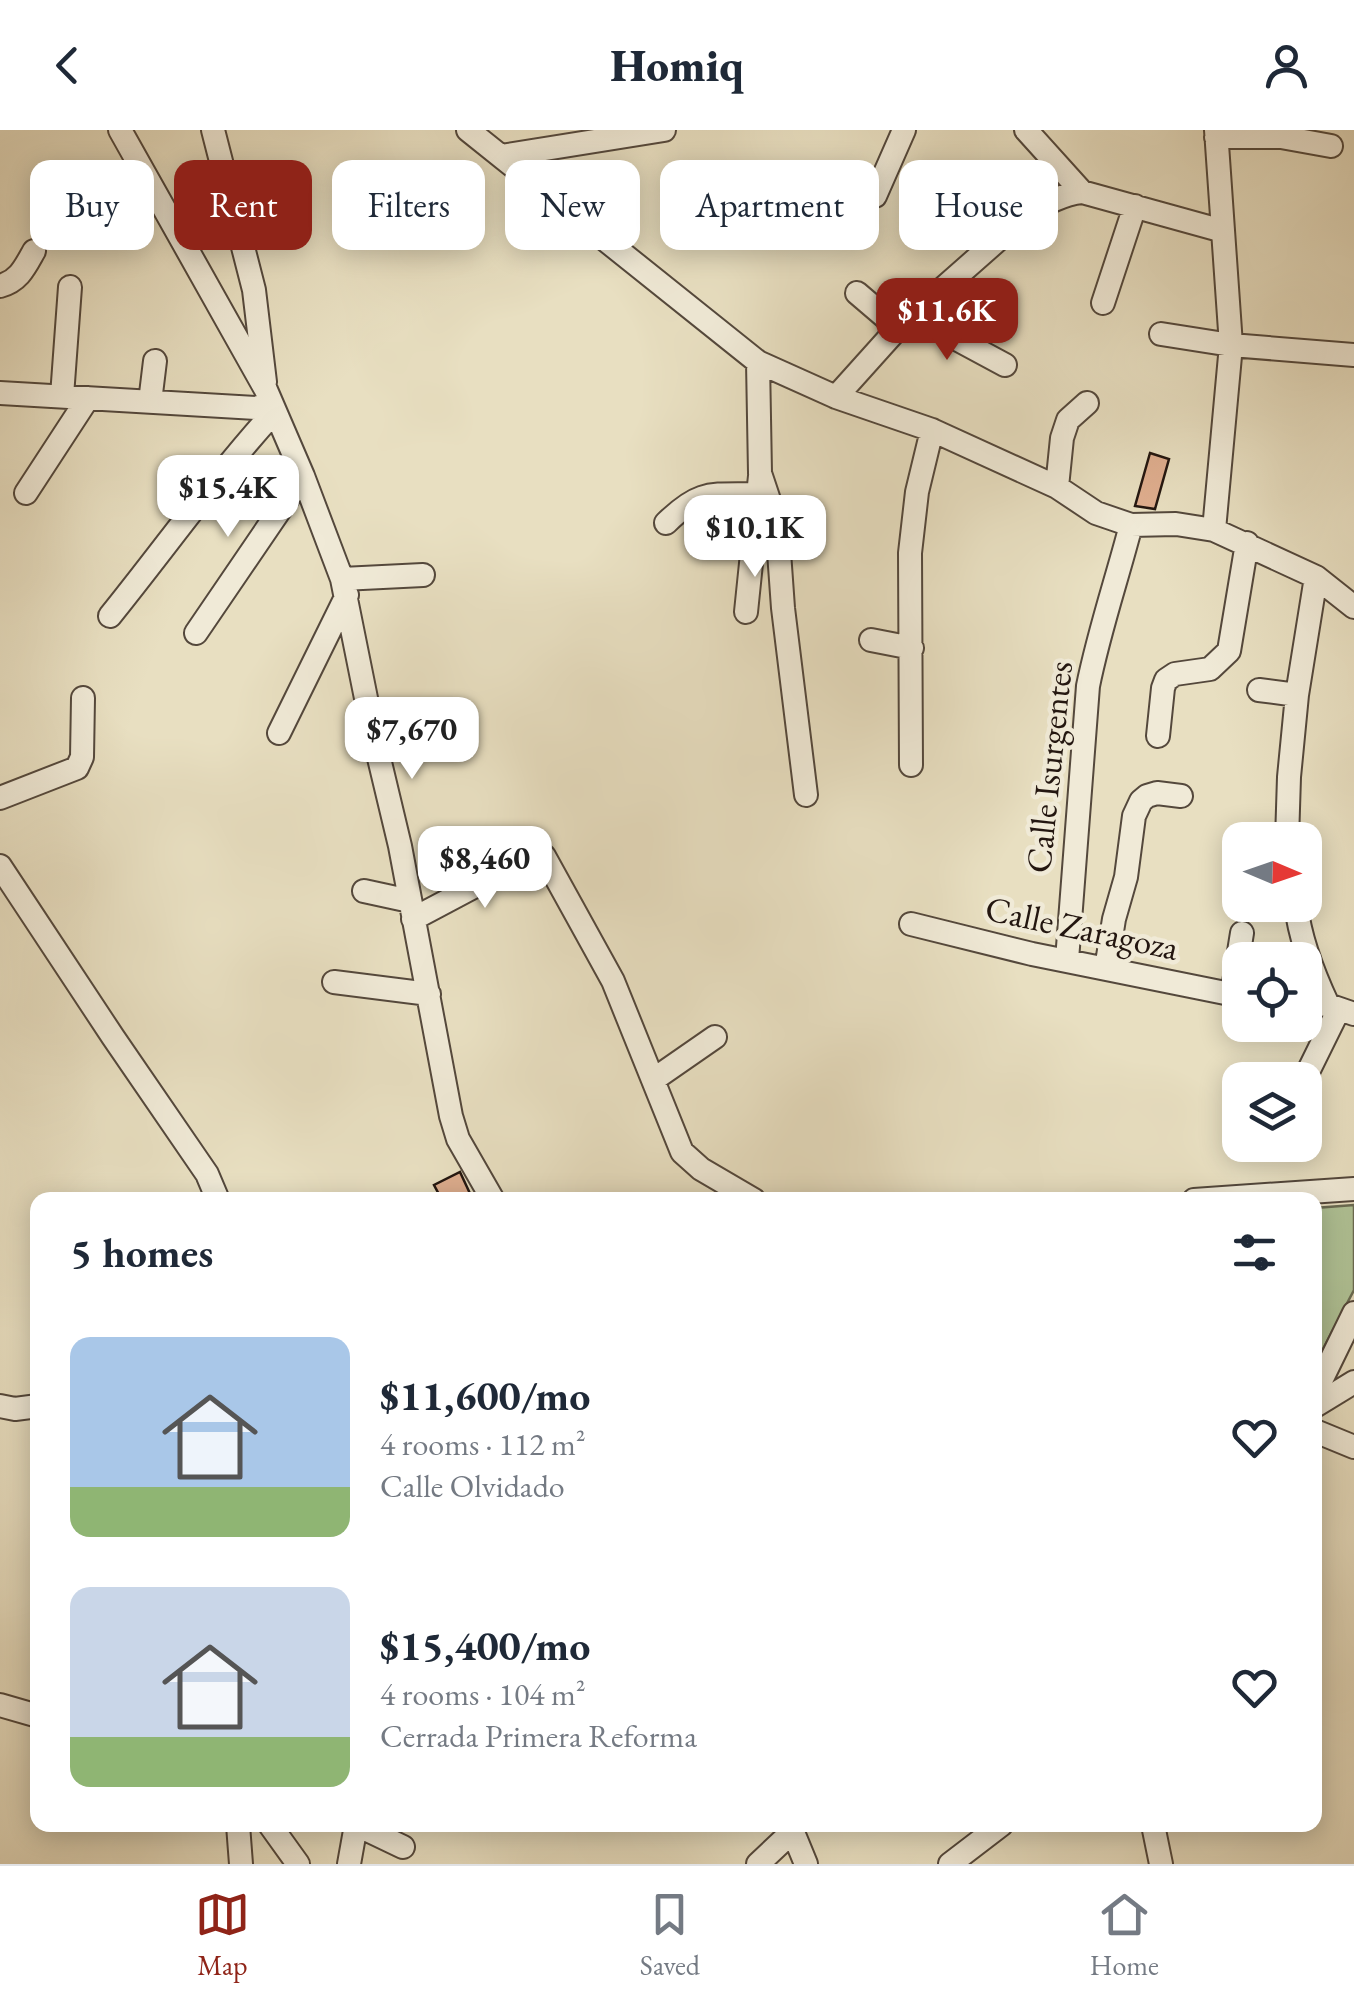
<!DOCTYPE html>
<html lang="en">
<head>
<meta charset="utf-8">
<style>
	:root { --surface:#fff; --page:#f6f6f7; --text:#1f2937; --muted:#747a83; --line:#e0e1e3; --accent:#8f2418 }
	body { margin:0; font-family:"EB Garamond",serif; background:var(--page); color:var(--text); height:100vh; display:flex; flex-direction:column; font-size:38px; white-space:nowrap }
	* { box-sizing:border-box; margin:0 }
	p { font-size:32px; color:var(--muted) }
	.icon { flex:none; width:55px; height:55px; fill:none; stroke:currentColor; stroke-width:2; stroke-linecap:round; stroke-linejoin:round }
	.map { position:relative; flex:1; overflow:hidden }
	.sheet { position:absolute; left:30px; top:1062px; width:1292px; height:640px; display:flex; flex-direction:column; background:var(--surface); border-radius:20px; box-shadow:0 5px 25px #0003 }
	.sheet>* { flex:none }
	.top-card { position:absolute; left:30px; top:30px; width:1295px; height:90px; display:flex; gap:20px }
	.needle { width:65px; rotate:92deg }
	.tools { position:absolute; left:1222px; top:692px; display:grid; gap:20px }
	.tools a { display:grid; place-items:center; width:100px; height:100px; border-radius:20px; background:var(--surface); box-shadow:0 5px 25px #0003; font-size:50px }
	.price { position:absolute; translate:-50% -85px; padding:0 22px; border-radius:20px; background:#fff; color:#222; font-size:32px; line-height:65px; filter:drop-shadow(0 2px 5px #0008) }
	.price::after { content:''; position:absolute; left:50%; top:60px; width:30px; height:22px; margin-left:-15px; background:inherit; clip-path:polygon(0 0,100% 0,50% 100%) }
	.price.current { background:var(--accent); color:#fff }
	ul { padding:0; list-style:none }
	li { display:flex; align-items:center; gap:30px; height:250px; padding:0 40px }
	li span { display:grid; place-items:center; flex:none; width:280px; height:200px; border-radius:20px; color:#555 }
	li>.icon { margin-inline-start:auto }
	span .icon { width:120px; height:120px; fill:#fffc; stroke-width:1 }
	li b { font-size:42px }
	h2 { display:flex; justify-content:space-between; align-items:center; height:120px; padding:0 40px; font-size:42px }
	.chip { padding:0 35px; border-radius:20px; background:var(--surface); box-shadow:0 5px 25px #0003; font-size:35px; line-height:90px }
	.chip.current { background:var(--accent); color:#fff }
	header { display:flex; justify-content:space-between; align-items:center; height:130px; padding:0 40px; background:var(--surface); font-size:45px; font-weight:800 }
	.tab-bar { display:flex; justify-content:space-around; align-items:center; height:140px; border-top:2px solid var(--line); background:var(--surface); font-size:28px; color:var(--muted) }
	.tab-bar a { display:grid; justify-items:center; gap:5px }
	.tab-bar .current { color:var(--accent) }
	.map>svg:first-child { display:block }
</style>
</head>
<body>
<header><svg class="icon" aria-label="back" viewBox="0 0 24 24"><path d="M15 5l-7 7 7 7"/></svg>Homiq<svg class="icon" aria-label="person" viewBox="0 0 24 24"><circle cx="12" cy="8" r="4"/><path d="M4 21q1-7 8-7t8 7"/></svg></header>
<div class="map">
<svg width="1354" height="1734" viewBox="0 0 1354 1734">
	<rect width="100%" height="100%" fill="#e8dfc1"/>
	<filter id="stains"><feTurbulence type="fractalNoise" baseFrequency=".002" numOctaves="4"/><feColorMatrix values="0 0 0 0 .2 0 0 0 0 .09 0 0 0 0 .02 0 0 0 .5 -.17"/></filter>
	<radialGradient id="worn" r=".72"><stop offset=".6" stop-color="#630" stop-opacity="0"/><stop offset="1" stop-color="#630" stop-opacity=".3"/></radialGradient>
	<path fill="#b0c397" stroke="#6a6c54" stroke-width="2.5" d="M1354,1075V1160L1315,1234V1078Z"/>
	<path fill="#dfae8f" stroke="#231610" stroke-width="2.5" d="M1150,323L1169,329L1155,379L1135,376Z
		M460,1042L473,1070H442L434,1055Z"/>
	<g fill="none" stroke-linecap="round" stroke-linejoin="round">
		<defs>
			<path id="minor" d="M120,0L266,260L303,346L342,449L373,603L400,716L451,986L458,1009L493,1070
				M213,0L254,160L265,252
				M468,0L758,232L836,267L932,300L1057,357L1096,383L1131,395L1176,394L1214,400L1316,447L1354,477
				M1026,0L1082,62
				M1216,7H1281L1331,16
				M501,26L664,0
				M875,66L904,0
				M0,156C19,151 25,137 34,121
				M857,163L898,198
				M1103,173L1135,76
				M914,186L1005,235
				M1161,204L1231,215L1354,225
				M758,232L760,343L777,394L783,478L806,665
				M0,263L256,278L271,273
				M62,266L70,157
				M836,267L898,198L1025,86C1042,76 1061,64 1082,62L1223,101
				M150,272L155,231
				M1057,357L1062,308L1068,290L1087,273
				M26,363L88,268
				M666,393C701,359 711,365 757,364
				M1214,400L1231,215L1216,0
				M342,449L423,445
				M746,482L760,346
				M110,486C165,418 215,347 274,282
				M196,503L303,346
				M871,510L912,518
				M1259,560L1297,565
				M279,603L347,465
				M1158,606L1163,558L1166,550L1175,544L1210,539L1229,521L1247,413
				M911,635L910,423L917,362L932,300
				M0,668L77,638L82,627L83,568
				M1287,710L1289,647L1297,565L1316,447
				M0,736L113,907L207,1044L218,1070
				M364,761L410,771
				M1296,775C1300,810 1313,843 1328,875
				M413,789L532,726L538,724L544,726L613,851L682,1022L701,1039L754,1070
				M911,794L1032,824L1240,866
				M1067,830L1088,556C1099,501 1117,449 1131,395
				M1106,839L1114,789L1126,747L1134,686L1141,671L1147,666L1157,663L1181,666
				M334,852L429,864
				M1232,865L1242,803
				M1305,873L1328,875L1354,884
				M653,950L715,907
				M1304,950L1339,879
				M1194,1070L1354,1059
				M1315,1263L1354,1183
				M0,1276L15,1279L38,1276
				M1315,1276L1354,1252
				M1315,1301L1354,1317
				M0,1575L38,1586
				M238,1695L241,1734
				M270,1695L298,1734
				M357,1695L403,1717
				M790,1695L806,1734
				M1153,1695L1161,1734
				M349,1734L356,1695
				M758,1734L793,1701
				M950,1734L1001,1695"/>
		</defs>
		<use href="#minor" stroke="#54483c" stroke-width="26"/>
		<use href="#minor" stroke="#f0ead7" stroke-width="22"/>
	</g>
	<g text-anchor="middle" stroke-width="9" stroke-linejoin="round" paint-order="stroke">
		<g font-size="35" fill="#231610" stroke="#f0ead7">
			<text transform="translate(1049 637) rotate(-84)" y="12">Calle Isurgentes</text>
			<text transform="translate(1082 798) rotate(12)" y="12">Calle Zaragoza</text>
		</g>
	</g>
	<rect width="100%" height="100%" filter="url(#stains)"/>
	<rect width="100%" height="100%" fill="url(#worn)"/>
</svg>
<div class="tools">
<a><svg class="needle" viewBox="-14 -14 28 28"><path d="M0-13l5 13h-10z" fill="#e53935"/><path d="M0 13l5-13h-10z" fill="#747a83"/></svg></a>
<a><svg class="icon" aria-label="locate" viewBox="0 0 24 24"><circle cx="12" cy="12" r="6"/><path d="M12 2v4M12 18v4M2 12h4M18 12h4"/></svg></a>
<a><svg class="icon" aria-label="layers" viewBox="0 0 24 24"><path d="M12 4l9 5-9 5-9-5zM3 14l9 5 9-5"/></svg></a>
</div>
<b class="price current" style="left:947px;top:233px">$11.6K</b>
<b class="price" style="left:228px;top:410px">$15.4K</b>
<b class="price" style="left:755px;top:450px">$10.1K</b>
<b class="price" style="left:412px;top:652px">$7,670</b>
<b class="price" style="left:485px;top:781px">$8,460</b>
<div class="top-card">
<a class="chip">Buy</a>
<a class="chip current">Rent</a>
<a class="chip">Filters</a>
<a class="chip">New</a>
<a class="chip">Apartment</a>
<a class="chip">House</a>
</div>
<section class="sheet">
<h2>5 homes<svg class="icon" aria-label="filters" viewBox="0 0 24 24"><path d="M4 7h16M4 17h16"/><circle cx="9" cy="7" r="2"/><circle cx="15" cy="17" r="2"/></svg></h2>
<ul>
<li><span style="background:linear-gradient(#a9c7e8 75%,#8fb573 0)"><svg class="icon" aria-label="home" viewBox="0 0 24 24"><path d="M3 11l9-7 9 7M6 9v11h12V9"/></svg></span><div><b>$11,600/mo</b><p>4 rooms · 112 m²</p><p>Calle Olvidado</p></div><svg class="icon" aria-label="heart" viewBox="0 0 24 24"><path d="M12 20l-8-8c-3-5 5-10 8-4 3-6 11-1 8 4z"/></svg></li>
<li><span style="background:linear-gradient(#c9d6e8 75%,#8fb573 0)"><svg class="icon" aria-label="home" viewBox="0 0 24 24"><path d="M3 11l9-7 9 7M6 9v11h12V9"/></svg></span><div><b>$15,400/mo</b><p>4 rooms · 104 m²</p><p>Cerrada Primera Reforma</p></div><svg class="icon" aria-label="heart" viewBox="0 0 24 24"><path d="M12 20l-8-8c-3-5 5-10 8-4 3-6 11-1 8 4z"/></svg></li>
</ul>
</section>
</div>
<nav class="tab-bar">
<a class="current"><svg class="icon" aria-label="map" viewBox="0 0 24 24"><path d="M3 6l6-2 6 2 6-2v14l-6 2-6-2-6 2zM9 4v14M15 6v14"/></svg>Map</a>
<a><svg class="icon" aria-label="saved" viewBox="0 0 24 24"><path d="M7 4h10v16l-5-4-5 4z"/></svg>Saved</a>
<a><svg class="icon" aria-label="home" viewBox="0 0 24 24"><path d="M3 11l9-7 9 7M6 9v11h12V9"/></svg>Home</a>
</nav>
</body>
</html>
